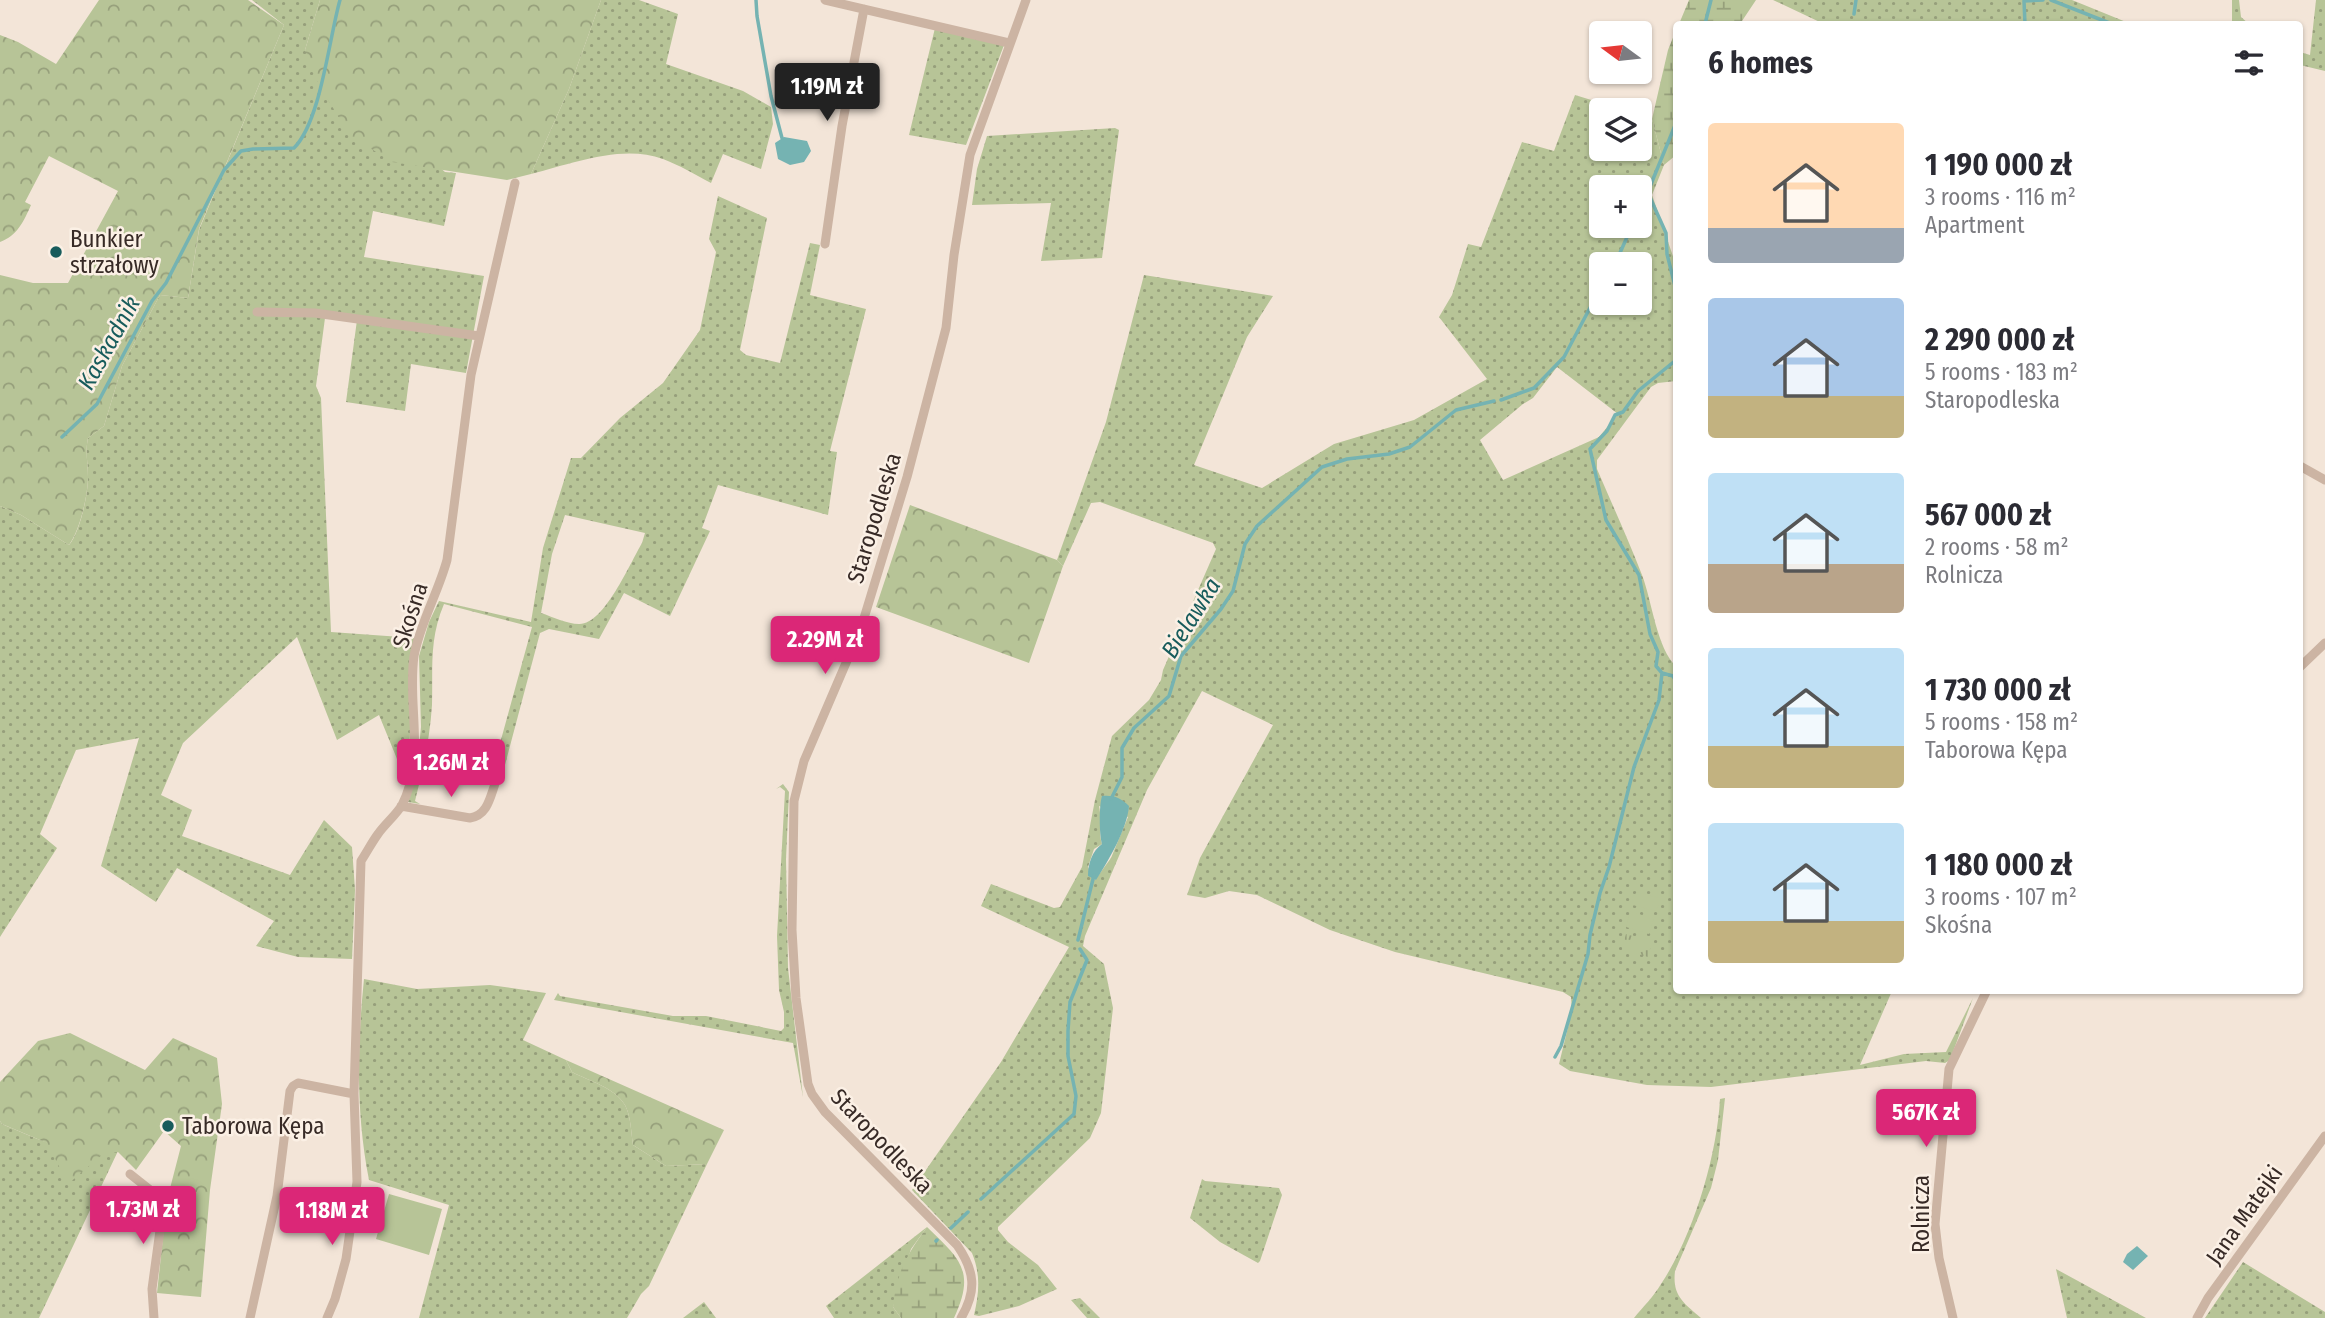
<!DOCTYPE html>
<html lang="en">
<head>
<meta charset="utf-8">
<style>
	:root { --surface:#fff; --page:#f2f2f3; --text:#2b2b33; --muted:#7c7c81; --accent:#db2777 }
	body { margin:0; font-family:"Fira Sans Condensed",sans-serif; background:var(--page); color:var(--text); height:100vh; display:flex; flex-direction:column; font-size:26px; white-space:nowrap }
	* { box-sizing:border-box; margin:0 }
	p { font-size:23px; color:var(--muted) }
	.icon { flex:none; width:38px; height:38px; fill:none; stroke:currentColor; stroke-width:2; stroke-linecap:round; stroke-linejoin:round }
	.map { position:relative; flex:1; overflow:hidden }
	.details { position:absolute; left:1673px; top:21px; width:630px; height:973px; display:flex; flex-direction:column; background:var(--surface); border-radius:7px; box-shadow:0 2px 5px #0004 }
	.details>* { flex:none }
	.needle { width:46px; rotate:285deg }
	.tools { position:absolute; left:1589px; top:21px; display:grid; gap:14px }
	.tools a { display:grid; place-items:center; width:63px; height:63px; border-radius:7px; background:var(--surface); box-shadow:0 2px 5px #0004; font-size:35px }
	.price { position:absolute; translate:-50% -60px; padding:0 16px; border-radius:7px; background:var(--accent); color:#fff; font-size:23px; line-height:46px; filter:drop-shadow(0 2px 4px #0008) }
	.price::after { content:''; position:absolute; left:50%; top:42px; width:21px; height:16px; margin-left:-10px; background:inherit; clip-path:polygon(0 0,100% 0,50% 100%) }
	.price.active { background:#222; color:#fff }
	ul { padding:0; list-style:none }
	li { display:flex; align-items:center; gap:21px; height:175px; padding:0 35px }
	li span { display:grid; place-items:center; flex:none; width:196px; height:140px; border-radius:7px; color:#555 }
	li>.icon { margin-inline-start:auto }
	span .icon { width:84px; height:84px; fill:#fffc; stroke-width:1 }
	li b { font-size:30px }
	h2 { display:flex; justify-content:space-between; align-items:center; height:84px; padding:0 35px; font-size:30px }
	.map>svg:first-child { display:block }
</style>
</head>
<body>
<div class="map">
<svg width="2325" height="1318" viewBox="0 0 2325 1318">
	<defs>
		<pattern id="grass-dots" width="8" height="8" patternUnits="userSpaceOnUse" patternTransform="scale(1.75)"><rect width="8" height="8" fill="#b7c497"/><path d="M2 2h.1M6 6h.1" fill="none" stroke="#969f7b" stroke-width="1.8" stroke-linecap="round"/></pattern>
		<pattern id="forest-crowns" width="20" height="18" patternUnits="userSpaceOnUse" patternTransform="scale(1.75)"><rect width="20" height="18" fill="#b7c497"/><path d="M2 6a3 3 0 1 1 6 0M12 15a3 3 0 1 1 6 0" fill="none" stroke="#969f7b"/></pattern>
		<pattern id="wetland-marsh" width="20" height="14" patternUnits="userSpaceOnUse" patternTransform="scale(1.75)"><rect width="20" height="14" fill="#b7c497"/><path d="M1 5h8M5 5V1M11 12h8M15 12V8" fill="none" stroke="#969f7b"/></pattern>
		<pattern id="park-tufts" width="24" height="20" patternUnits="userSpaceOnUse" patternTransform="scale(1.75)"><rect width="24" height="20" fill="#b7c497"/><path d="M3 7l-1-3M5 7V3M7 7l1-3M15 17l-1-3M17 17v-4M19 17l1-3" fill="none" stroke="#969f7b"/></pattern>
	</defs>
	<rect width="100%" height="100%" fill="#f3e5d8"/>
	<path fill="url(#grass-dots)" fill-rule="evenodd" d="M252,0H320L305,50L445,172L456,173L444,226L373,211L364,257L484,276L466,373L411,364L405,411L346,402L357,320L325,318L316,386L321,398L331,632L415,638L408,772L404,776L379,715L337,740L297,637L183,743L161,795L192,810L182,836L290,875L324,820L352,847L355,890L352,959L298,957L256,946L274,921L177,868L156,902L101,866L139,738L76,750L40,834L57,848L0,937V506L21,515L69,545C80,532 88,495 88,477C88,463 85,452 88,438L104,426L122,366L160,295L188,298L199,230L284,25Z
		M601,0H639L678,14L666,64L743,91L771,107L773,124L761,169L723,154L711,183C696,175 679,165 663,159C621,144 572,164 531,174L569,89Z
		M1773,0H2072L2131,24H1824Z
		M2232,0H2239L2241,17L2249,24H2232Z
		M2316,0H2325V71L2300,65V52L2310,55Z
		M935,28L1004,45L966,145L909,135Z
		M1575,95L1624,110H1601V149H1640V115L1652,119L1664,165L1652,195L1676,265V381L1658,383L1651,387L1597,460V469C1612,504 1628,539 1642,575C1652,601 1657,649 1676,666V990L1892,991L1860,1065L1904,1054L1946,1052L1973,998L1950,1060L1945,1063L1926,1061L1711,1087L1647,1085L1570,1071L1559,1064L1572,1011L1571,997L1563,992L1395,952L1330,930L1257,895L1229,891L1205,898L1187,895L1200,858L1273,725L1202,691L1147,790L1085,936L1083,946L1104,964L1113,1008L1101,1113L1090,1138L998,1227V1230L1008,1242L1038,1265L1057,1289L1019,1306L979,1316L974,1315C979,1293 981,1275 972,1253L912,1190L1001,1062L1069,947L981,906L991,884L1054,908L1060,907L1082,867L1095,800L1112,736L1149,700L1161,680L1163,670L1216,549L1213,543L1100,502L1091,503L1063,566L1057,560L1106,422L1144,275L1273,296L1247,337L1194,465L1262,488L1334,444L1414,420L1487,379L1439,317L1452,295L1468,244L1481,247L1522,142L1554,151ZM1601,187H1640V226H1601ZM1601,264H1640V303H1601ZM1557,367L1618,414L1599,437L1503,480L1480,440L1523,404L1533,398ZM1099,806L1128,817L1111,858L1095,880L1088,867L1094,849L1102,844C1098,832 1102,819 1099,806Z
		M1115,128L1119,130L1102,258L1041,261L1051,203L972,205L977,169L987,136Z
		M718,196L767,218L740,350L746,355L780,363L810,243L820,245L810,295L866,309L830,451L837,452L828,515L718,485L702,528L710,531L670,616L624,593L599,639L549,629L540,633L501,780L491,776L532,627L444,604C429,639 433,668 432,705C430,738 423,769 415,801L420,804L408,802L418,758L421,727L419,656L429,622L439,601L531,622L543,548L571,458H581L620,418L663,383L700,330L716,252L709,239ZM565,515L645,533L642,543C630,563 604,625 579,624C567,624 553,617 541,613L552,554Z
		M783,784L789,792L786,859L788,968L803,1097L793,1043L554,1000L558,993L560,996L673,1016H706L781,1031L784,1028V1012L779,990L777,936L785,791L780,787L776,789Z
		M364,979L417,989L490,985L546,993L523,1040L566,1060L572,1072C589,1081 614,1087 625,1105C631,1116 631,1133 633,1145L666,1166L707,1164L649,1286L641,1294L627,1318H419L449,1205L369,1180C356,1114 357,1046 364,979Z
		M1725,1098L1718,1160L1711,1188L1675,1271C1672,1296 1684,1303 1701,1318H1634C1643,1307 1654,1296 1661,1284C1693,1236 1717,1156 1720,1099Z
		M0,1121L2,1124C37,1139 79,1159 118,1151L39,1318H0Z
		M1202,1179L1205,1181L1279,1188L1282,1195L1260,1261L1258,1263L1220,1242L1190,1218Z
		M927,1227L911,1249L893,1307L901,1318H834L826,1306Z
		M2243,1262L2325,1312V1318H2205Z
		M2056,1269L2146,1318H2067Z
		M1080,1298L1100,1318H1087L1071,1300Z
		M704,1302L716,1318H683Z"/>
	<path fill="url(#forest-crowns)" d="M99,0H248L284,25L199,229L188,298L160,295L122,366L104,426L88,438C85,452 88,463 88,477C88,495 80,530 69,545L21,515L0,506V275L33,283H68L118,191L49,156L25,202L31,205C24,221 17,236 0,242V35L18,42L56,64Z
		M320,0H601L569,89L531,174L507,180L392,162L351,136L319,86L305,50Z
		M910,505L1057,560L1063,566L1029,663L876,607Z
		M70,1033L145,1070L173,1038L217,1058L222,1104L210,1190L201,1297L157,1293L167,1200L181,1146L164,1131L136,1170L118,1152L103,1154L68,1184L47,1143L2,1124L0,1121V1082L38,1041Z
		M566,1060L724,1130L707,1164L666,1166L633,1145C631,1133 631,1116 625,1105C614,1087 589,1081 572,1072Z"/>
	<path fill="url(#wetland-marsh)" d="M1689,0H1756L1740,24H1679Z
		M1676,30V155L1664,165L1652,119L1668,50Z
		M927,1227C960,1259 976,1271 954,1318H901L893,1307C896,1274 907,1254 927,1227Z"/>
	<path fill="url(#park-tufts)" d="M1626,934L1652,942L1648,957L1622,949Z"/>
	<path fill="#b7c497" d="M1637,892L1659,898V905L1655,911L1633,905L1632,898Z
		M1630,912L1654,918L1649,934L1626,927Z
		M389,1194L442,1209L429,1255L376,1239Z"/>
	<path fill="#75b3b2" d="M784,137L807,141L811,151L804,162L790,165L778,159L775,143Z
		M1102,796C1114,795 1121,798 1129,806C1127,829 1109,860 1096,880L1088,876C1088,864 1092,851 1102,844C1099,834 1099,806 1102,796Z
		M2137,1246L2148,1256L2133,1270L2123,1262L2127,1254Z"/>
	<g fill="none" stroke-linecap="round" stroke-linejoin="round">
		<path stroke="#75b3b2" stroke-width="3.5" d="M756,0L757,16L771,96L782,138
			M2051,0L2112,24
			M2024,1L2025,24
			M2024,1L2043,0
			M1854,14L1856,0
			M1705,24L1711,0
			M1648,193L1666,233L1667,254L1676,290
			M1640,211L1676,123
			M1615,264L1632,226
			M1501,400L1534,388L1564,357L1601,287
			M62,437L97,404L152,301L166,283L224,170L241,151L253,149L294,148C321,121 329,38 340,0
			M1662,673L1673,676L1676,681
			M1111,799L1122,777V748L1134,728L1169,696L1181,656L1221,609L1233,591L1245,544L1257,526L1322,467L1347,459L1389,454L1410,447L1456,410L1494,401
			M1078,940L1094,875
			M1555,1057L1561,1046L1588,954L1590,935L1600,893L1609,867L1634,767L1659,700L1662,673L1656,666L1658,652L1650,634L1639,575L1606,520L1590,449L1607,431L1615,415L1623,412L1638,391L1676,360
			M981,1199L1074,1114L1076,1096L1068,1056V1031L1070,1002L1087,960L1080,949
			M951,1228L968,1212
			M936,1241L937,1240"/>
		<path stroke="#ccb4a3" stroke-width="9" d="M825,0L1009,43
			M825,244L842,126L864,9
			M257,312L315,313L479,336
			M2300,466L2325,480
			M2300,667L2325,643
			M401,806L470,818C488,815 490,797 496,781
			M130,1174L164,1201L152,1289L154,1318
			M250,1318L277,1196L290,1091L293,1086L298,1083L354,1094
			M327,1318L335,1299L346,1259L357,1182L354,1094L361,861C367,852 372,842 378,834C385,824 396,815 402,805C426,758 407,705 414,656C420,623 438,593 447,560L471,375L515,183
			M961,1318C977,1291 975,1271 957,1245L825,1112L812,1094L808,1084L796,998L792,930L794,801L804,761L861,628L907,477L946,328L954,255L970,155L1026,0
			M1953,1318L1939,1258L1935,1224L1949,1069L1987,990
			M2197,1318L2208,1298L2325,1136"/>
	</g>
	<g fill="#185c5c" stroke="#fbf0e5" stroke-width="2.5">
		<circle cx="56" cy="252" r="7"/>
		<circle cx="168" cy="1126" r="7"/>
	</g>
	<g text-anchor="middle" stroke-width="5" stroke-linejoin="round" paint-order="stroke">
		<g font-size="23" fill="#372a26" stroke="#fbf0e5" text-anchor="start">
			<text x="70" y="247">Bunkier<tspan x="70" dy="26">strzałowy</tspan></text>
			<text x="182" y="1134">Taborowa Kępa</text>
		</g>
		<g font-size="23" fill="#372a26" stroke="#fbf0e5">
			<text transform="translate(874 518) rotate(-73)" y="8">Staropodleska</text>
			<text transform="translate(410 615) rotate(-72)" y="8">Skośna</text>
			<text transform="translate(882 1141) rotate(46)" y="8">Staropodleska</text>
			<text transform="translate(1921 1214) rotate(-90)" y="8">Rolnicza</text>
			<text transform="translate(2244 1215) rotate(-55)" y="8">Jana Matejki</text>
		</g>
		<g font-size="24" font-style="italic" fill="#185c5c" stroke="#fbf0e5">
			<text transform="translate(109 343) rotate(-61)" y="8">Kaskadnik</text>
			<text transform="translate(1191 618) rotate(-58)" y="8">Bielawka</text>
		</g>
	</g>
</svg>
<div class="tools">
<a><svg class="needle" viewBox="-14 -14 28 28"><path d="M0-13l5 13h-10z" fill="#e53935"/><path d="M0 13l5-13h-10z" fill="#7c7c81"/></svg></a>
<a><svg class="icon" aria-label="layers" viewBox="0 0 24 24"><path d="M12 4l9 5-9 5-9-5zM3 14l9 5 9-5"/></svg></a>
<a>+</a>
<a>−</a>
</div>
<b class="price active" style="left:827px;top:123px">1.19M zł</b>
<b class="price" style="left:825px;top:676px">2.29M zł</b>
<b class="price" style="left:451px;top:799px">1.26M zł</b>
<b class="price" style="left:1926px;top:1149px">567K zł</b>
<b class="price" style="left:143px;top:1246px">1.73M zł</b>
<b class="price" style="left:332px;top:1247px">1.18M zł</b>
<section class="details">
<h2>6 homes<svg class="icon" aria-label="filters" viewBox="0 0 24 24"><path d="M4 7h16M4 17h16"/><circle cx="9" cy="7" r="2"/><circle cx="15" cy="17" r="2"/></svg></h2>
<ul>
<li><span style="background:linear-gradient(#ffd9b3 75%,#9aa5b1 0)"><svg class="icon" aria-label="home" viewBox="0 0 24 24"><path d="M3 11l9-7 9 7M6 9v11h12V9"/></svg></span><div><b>1 190 000 zł</b><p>3 rooms · 116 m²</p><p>Apartment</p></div></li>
<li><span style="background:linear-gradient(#a9c7e8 70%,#c2b280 0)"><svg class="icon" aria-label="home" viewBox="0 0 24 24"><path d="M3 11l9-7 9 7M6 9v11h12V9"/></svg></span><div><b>2 290 000 zł</b><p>5 rooms · 183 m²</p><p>Staropodleska</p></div></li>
<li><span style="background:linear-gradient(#bfe0f5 65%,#b9a48a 0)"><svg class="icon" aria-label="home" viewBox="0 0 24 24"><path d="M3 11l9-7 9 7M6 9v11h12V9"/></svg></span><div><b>567 000 zł</b><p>2 rooms · 58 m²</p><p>Rolnicza</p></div></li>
<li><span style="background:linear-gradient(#bfe0f5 70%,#c2b280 0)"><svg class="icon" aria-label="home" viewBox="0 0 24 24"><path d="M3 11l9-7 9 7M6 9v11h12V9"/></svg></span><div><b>1 730 000 zł</b><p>5 rooms · 158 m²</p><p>Taborowa Kępa</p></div></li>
<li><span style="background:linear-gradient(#bfe0f5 70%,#c2b280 0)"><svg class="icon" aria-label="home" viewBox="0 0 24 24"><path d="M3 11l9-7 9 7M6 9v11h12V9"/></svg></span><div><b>1 180 000 zł</b><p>3 rooms · 107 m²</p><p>Skośna</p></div></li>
</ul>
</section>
</div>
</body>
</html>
